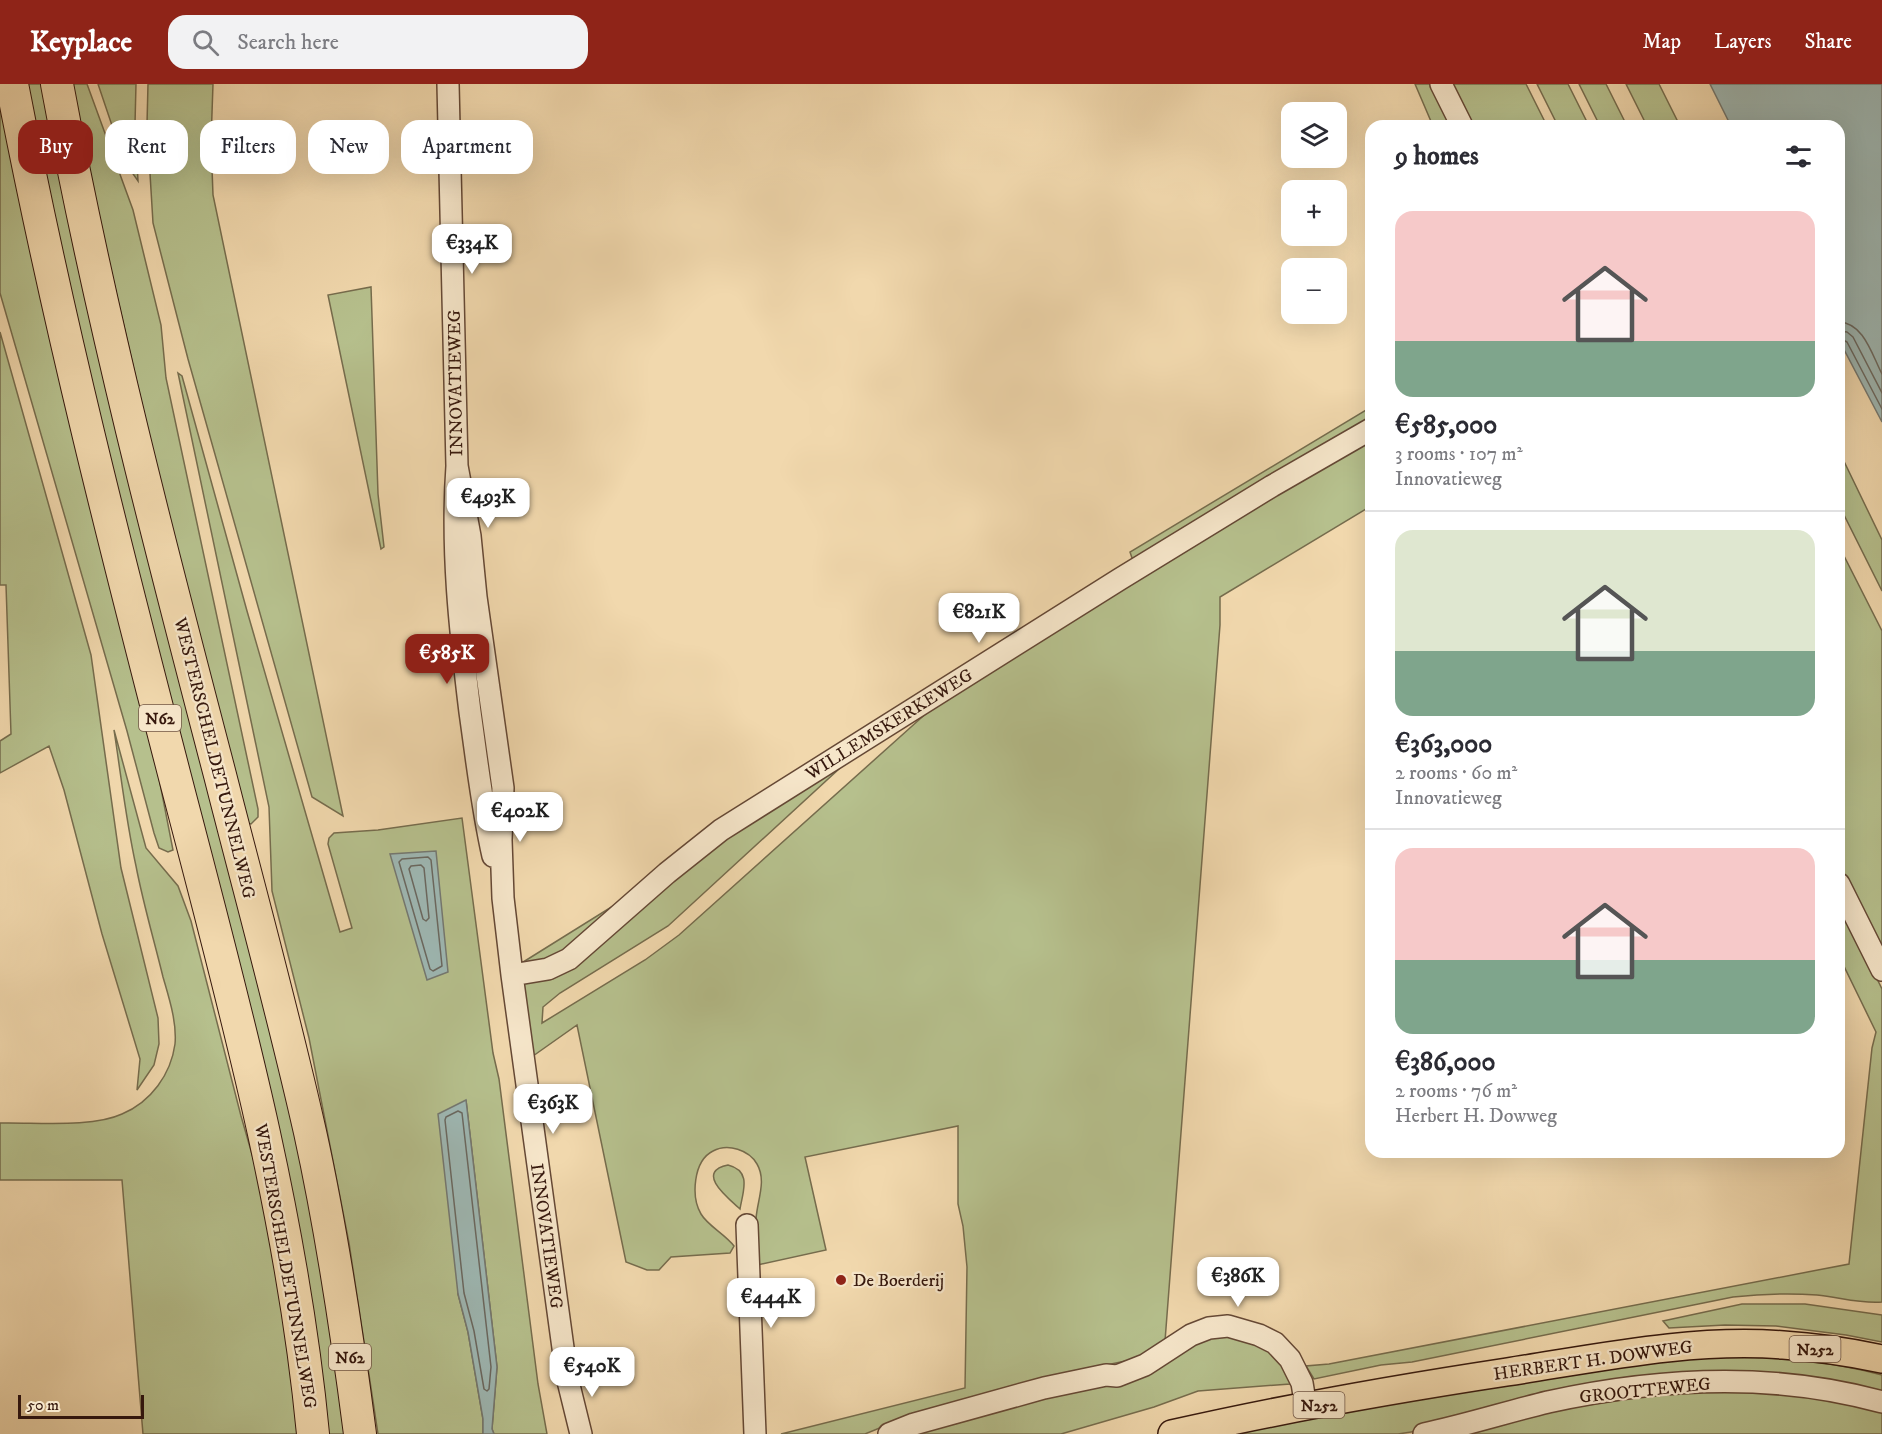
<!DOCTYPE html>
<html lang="en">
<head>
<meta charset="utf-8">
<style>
	:root { --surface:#fff; --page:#f2f2f3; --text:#2b2b33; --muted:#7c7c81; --line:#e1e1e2; --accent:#8f2418 }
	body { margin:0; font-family:"IM FELL DW Pica",serif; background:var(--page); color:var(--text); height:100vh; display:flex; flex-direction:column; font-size:22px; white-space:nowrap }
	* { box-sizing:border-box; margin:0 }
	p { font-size:20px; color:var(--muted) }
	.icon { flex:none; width:33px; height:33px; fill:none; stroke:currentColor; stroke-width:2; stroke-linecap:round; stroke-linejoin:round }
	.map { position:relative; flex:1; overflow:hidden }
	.sheet { position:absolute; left:1365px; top:36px; width:480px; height:1038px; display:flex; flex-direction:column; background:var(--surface); border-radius:18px; box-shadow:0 6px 24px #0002 }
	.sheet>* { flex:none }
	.hud { position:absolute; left:18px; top:36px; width:570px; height:54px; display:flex; gap:12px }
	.buttons { position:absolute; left:1281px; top:18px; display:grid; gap:12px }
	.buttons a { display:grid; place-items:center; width:66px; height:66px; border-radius:12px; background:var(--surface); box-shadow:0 6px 24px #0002; font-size:30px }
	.scale { position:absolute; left:18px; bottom:15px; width:126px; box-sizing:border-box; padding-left:6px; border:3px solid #36180d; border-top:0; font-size:16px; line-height:21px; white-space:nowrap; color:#36180d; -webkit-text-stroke:4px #f6e6ca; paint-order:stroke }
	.price { position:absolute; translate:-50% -51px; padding:0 14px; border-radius:12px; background:#fff; color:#222; font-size:20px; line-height:39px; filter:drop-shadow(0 2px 3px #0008) }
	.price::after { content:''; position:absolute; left:50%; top:36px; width:18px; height:14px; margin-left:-9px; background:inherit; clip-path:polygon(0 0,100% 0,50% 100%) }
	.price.selected { background:var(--accent); color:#fff }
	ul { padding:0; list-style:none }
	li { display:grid; align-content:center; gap:12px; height:318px; padding:0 30px }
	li+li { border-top:2px solid var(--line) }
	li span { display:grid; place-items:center; height:186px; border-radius:18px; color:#555 }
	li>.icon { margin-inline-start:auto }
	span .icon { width:108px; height:108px; fill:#fffc; stroke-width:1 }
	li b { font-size:26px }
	h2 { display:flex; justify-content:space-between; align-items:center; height:72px; padding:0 30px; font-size:26px }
	.tag { padding:0 21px; border-radius:18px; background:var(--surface); box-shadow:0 6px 24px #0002; font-size:21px; line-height:54px }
	.tag.selected { background:var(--accent); color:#fff }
	header { display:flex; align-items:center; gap:36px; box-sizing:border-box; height:84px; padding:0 30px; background:var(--accent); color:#fff }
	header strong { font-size:28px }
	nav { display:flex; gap:33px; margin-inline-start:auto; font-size:21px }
	.search { width:420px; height:54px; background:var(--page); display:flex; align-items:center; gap:15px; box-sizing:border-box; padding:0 21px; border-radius:18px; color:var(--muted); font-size:22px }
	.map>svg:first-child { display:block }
</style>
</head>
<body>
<header>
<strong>Keyplace</strong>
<div class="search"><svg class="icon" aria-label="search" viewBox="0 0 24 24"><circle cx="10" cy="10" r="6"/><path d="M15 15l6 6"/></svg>Search here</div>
<nav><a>Map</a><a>Layers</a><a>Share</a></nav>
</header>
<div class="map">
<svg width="1882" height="1350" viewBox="0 0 1882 1350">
	<rect width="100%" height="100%" fill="#f1d8ad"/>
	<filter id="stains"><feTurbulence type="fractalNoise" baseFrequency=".00333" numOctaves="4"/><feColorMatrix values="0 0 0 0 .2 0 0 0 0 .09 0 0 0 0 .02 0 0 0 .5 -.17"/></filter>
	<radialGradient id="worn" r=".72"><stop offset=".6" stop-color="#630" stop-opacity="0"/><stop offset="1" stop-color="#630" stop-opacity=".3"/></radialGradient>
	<path fill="#b6c08d" stroke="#766c4d" stroke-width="1.5" d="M0,0L147,633L173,766L168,768L159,764L154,749L127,647L0,209Z
		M22,0H44L303,1071L347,1350H322L168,629Z
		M68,0H87L133,126L161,241L166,294L258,725V733L251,740L247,739L228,693Z
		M98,0H136L135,40L138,97L124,77Z
		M148,0H213L211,58L213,111L343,732L312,713L188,275L153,139L147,40Z
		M1415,0H1431L1452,42H1433Z
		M1448,0H1526L1547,42H1468Z
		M1537,0H1568L1589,42H1558Z
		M1579,0H1606L1627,42H1600Z
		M1626,0H1659L1680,42H1647Z
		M371,203L378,410L384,463L381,465L328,211Z
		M0,248L91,571L121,784L158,934L159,960L154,981L137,1006L140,975L102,850L64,706L49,662L0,689V657L11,650L6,501H0Z
		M178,289L182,292L247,527L340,848L352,844L328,760L329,754L334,749L378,746L462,734L493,969L499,995L538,1300L547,1350H494L492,1345L497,1283L466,1016L458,1210L468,1248L483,1335V1350H378L349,1159L309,954L272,807L269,723Z
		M1371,323V339L1134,480L1130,468Z
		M1371,350V422L1220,513V541L1165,1257L1140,1274L1063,1290L909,1332L865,1350H781L965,1304L967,1183L963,1142L958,1120V1042L805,1073L826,1166L757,1181C756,1165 755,1150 756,1135C757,1117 767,1097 757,1080C749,1066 728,1059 713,1067C693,1077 691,1113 701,1130C708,1142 725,1150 734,1162L730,1169L671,1173L659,1186H647L626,1178L577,941L533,972L520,880L852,673L668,842L560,909L543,923L542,939L645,876L679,851L940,617Z
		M1839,367L1882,456V507L1839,421Z
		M1839,462L1882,547V865L1839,780Z
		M114,646L146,764L178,802L191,837L241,1032L264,1112L302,1350H143L122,1096H0V1039C35,1038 92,1044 122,1030C151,1018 171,990 175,960C177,938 169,914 163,893C154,856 143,819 136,782C126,737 121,691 114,646Z
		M1839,818L1882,905V1218C1860,1220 1839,1213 1817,1211C1789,1209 1761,1210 1733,1213L1412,1278L1381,1281L1314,1295L1306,1282L1329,1280L1849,1180L1872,964L1876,948L1839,872Z
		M728,1081C752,1087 743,1107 740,1125C729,1115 694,1088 728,1081Z
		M1742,1220H1805L1882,1231V1258L1846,1251L1776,1242L1725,1241L1669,1244L1663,1237Z
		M1217,1252C1237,1254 1261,1255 1276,1271C1282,1278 1286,1289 1291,1296L1290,1300L1198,1307L1154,1323L1061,1350H909Z
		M1714,1272C1771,1273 1827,1276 1882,1291V1308L1785,1291L1398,1350H1218L1628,1278Z
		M1699,1300L1882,1321V1350H1473L1478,1344L1498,1336Z"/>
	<path fill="#9eb8b4" stroke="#747871" stroke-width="1.5" d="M1710,0H1882V338L1839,256V42H1731Z
		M436,767L448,888L427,896L390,770Z
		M466,1016L497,1283L492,1345L494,1350H483V1335L468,1248L458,1210L438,1030Z"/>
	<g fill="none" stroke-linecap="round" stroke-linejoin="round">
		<path stroke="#6a6860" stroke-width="1.5" d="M1839,238C1864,239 1872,271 1882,290
			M1839,247L1847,248L1853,253L1882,309
			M1839,254L1847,258L1882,325
			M428,773L431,776L442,882L433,887L430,885L399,778L402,775Z
			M421,781L424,784L429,834L426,837L423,835L409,785L411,782Z
			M458,1027L462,1029L491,1283L489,1305L487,1307L484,1305L474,1247L464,1209L445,1036L446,1033Z"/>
		<defs>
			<path id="minor" d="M448,0L457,382C451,465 460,546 470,628C477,677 482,724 493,772
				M1441,0L1462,42
				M457,382L470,452L476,513L503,704L501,756L503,814L512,891L567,1293L581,1350
				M1839,800L1882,886
				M512,891L548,885L569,875L667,789L721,746L1120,495L1272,402L1371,345
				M747,1141L755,1350
				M889,1350L914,1340L1044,1304L1106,1291L1117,1292L1145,1281L1191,1251L1209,1244L1228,1242L1259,1251L1275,1259L1290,1275L1302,1299L1306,1323
				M1424,1350C1466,1341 1507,1328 1548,1318C1657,1294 1774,1288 1882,1318"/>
			<path id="major" d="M1172,1350C1282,1325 1395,1305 1507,1288C1598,1274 1691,1254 1783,1261C1816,1263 1849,1268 1882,1275"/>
			<path id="highway" d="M12,0C57,235 116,466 176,697C232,912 292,1128 313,1350
				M57,0C100,232 160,462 220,691C250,809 283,928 310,1048C332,1148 347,1249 360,1350"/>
		</defs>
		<use href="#minor" stroke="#654835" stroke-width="24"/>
		<use href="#major" stroke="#36180d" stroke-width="30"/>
		<use href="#highway" stroke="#36180d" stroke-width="34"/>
		<use href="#minor" stroke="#f6e6ca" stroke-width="21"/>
		<use href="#major" stroke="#f1d8ad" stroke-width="27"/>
		<use href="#highway" stroke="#f1d8ad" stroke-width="32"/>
	</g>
	<circle fill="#8f2418" stroke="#f6e6ca" stroke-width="2" cx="841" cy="1196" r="6"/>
	<g text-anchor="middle" stroke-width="4.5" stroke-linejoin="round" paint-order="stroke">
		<g fill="#f6e6ca" stroke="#705646" stroke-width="1.5">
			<rect x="139" y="621" width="42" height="26" rx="4.5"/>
			<rect x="1789.5" y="1252" width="51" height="26" rx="4.5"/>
			<rect x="329" y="1260" width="42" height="26" rx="4.5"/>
			<rect x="1293.5" y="1308" width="51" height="26" rx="4.5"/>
		</g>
		<g font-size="16" font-weight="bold" fill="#36180d">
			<text x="160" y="640">N62</text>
			<text x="1815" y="1271">N252</text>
			<text x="350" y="1279">N62</text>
			<text x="1319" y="1327">N252</text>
		</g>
		<g font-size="18" fill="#36180d" stroke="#f6e6ca">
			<text transform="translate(455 299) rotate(-91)" y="6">INNOVATIEWEG</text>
			<text transform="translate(889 640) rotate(-32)" y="6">WILLEMSKERKEWEG</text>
			<text transform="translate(215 674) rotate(76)" y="6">WESTERSCHELDETUNNELWEG</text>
			<text transform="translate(547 1152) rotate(82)" y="6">INNOVATIEWEG</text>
			<text transform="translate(286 1182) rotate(80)" y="6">WESTERSCHELDETUNNELWEG</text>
			<text transform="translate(1593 1276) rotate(-8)" y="6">HERBERT H. DOWWEG</text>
			<text transform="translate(1645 1306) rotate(-6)" y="6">GROOTTEWEG</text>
		</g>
		<g font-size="18" fill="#36180d" stroke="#f6e6ca" text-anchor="start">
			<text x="853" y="1202">De Boerderij</text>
		</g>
	</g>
	<rect width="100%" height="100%" filter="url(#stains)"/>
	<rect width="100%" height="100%" fill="url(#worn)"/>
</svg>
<div class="buttons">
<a><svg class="icon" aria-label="layers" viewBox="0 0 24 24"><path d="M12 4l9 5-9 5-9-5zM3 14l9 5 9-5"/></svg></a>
<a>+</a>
<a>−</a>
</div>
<div class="scale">50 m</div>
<b class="price" style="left:472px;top:191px">€334K</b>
<b class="price" style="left:488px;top:445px">€493K</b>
<b class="price" style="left:979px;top:560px">€821K</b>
<b class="price selected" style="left:447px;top:601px">€585K</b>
<b class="price" style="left:520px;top:759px">€402K</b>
<b class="price" style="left:553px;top:1051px">€363K</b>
<b class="price" style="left:1238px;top:1224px">€386K</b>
<b class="price" style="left:771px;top:1245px">€444K</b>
<b class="price" style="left:592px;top:1314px">€540K</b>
<div class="hud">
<a class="tag selected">Buy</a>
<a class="tag">Rent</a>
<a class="tag">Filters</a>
<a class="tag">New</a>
<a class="tag">Apartment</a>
</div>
<section class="sheet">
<h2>9 homes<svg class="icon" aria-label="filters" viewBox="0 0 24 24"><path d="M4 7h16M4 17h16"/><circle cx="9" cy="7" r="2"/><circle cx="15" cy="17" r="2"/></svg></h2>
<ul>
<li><span style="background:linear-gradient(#f6c9c9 70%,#7fa58c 0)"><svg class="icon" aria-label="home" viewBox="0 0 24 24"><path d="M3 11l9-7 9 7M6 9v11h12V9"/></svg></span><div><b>€585,000</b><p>3 rooms · 107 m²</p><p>Innovatieweg</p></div></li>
<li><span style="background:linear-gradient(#dfe7d0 65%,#7fa58c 0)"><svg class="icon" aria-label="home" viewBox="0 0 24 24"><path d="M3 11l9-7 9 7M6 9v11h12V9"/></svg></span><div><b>€363,000</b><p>2 rooms · 60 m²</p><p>Innovatieweg</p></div></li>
<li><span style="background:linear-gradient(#f6c9c9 60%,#7fa58c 0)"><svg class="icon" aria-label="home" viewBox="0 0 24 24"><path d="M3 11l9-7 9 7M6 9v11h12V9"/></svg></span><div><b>€386,000</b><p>2 rooms · 76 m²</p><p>Herbert H. Dowweg</p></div></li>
</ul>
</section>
</div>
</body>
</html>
